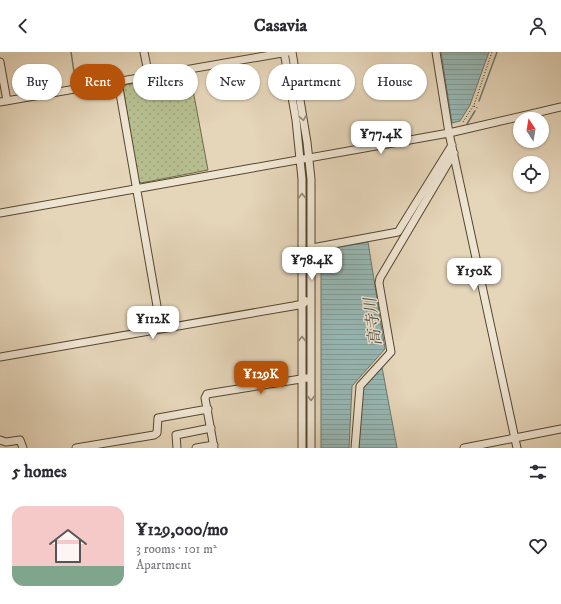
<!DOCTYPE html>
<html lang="en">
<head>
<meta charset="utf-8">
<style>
	:root { --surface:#fff; --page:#f2f2f3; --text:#2b2b33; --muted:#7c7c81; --line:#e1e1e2; --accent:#b45309 }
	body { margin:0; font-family:"IM FELL DW Pica","Noto Serif JP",serif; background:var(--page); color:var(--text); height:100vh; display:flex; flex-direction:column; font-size:15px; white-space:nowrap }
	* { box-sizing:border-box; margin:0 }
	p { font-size:13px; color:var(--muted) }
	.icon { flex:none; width:22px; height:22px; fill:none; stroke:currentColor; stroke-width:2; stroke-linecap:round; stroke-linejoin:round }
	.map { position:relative; height:396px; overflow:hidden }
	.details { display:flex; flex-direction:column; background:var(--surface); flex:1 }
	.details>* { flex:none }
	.hud { position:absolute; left:12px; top:12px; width:537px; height:36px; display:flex; gap:8px }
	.needle { width:26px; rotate:348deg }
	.tools { position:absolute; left:513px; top:60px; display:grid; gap:8px }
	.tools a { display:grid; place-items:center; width:36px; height:36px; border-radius:50%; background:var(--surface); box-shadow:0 1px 3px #0004; font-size:20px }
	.price { position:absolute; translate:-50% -34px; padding:0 9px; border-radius:8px; background:#fff; color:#222; font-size:13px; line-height:26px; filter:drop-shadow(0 1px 2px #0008) }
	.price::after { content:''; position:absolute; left:50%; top:24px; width:12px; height:9px; margin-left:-6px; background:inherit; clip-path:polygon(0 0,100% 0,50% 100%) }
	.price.current { background:var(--accent); color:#fff }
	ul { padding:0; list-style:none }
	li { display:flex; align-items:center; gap:12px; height:100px; padding:0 12px }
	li+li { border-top:1px solid var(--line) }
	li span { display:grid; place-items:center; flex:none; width:112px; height:80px; border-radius:12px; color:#555 }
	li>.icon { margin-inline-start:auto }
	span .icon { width:48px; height:48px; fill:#fffc; stroke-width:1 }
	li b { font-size:17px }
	h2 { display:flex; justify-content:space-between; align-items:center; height:48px; padding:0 12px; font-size:17px }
	.pill { padding:0 14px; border-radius:18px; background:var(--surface); box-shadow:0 1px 3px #0004; font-size:14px; line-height:36px }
	.pill.current { background:var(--accent); color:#fff }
	header { display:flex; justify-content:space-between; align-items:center; height:52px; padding:0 12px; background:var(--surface); font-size:18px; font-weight:700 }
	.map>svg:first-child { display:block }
</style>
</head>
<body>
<header><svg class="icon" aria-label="back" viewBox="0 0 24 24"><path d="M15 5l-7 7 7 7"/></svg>Casavia<svg class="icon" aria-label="person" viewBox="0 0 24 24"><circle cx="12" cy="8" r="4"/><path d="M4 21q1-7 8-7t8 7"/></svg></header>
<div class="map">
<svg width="561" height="396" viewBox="0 0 561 396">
	<defs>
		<pattern id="park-dots" width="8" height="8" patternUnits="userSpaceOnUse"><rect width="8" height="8" fill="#b6bd8e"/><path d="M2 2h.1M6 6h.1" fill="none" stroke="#9ca279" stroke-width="1.8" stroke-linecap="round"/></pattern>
		<pattern id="water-rules" width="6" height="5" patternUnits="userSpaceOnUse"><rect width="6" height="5" fill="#97b8b5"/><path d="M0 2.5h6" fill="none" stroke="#829d9a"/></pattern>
	</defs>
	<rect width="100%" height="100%" fill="#e5d5b9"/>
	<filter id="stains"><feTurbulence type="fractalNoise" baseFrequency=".005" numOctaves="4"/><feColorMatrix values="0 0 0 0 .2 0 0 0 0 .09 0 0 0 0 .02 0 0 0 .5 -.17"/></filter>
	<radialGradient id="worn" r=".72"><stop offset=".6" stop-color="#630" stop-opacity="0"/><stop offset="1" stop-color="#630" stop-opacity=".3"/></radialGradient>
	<path fill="url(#park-dots)" stroke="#6f6a47" d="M190,22L208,118L141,131L138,128L123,36L125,33Z"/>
	<path fill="url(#water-rules)" stroke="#6b786d" d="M441,0H489L470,53L460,69L452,71Z
		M368,190L385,297L352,334L349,396H321V198Z
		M382,315L397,396H359L362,338L365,332Z"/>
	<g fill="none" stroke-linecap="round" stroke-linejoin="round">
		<path stroke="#6b786d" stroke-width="1.5" d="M71,0L76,33
			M479,49L497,0
			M467,72L475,59"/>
		<defs>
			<path id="minor" d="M144,0L149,25
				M284,0L296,68L302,127V396
				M292,0L307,90L311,127V396
				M436,0L449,81L517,396
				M0,10L7,49
				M118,30L161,277
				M0,50L288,0
				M0,161L449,81L561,55
				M312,196L398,180L452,93
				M0,305L293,254L303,252L306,249
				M0,388L6,390L20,388L23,396
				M76,396L154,383L157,381L158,366L208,357
				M177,396L176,383L211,376
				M196,396L214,393
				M214,396L205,346L207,342L307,326
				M355,396L360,334L391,300L379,231L380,226L454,101
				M464,396L561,377"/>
		</defs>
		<use href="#minor" stroke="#57462e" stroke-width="9"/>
		<path stroke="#281700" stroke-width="1" stroke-dasharray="1 2" stroke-linecap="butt" d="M474,54L479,57
			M463,70L474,53L492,0"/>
		<use href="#minor" stroke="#eee4d2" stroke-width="7"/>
	</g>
	<defs><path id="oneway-chevron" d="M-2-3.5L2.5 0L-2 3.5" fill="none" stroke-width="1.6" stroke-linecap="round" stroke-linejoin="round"/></defs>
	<g stroke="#958874">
		<use href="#oneway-chevron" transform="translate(303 66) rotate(80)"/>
		<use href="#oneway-chevron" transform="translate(302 144) rotate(-91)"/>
		<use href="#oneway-chevron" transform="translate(302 287) rotate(-90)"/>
		<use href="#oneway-chevron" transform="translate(311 346) rotate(90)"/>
	</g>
	<g text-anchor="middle" stroke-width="3" stroke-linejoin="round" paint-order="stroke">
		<g font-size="16" font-style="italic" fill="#4f4f3f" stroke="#eee4d2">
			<text transform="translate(372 270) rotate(-97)" y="6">高寺川</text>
		</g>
	</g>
	<rect width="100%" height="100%" filter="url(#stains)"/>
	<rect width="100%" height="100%" fill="url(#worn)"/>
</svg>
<div class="tools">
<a><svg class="needle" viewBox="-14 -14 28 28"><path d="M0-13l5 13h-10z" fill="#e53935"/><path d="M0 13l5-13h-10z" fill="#7c7c81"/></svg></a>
<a><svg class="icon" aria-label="locate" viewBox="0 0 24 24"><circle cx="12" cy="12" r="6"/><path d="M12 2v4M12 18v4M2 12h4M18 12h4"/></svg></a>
</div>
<b class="price" style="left:381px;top:103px">¥77.4K</b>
<b class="price" style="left:312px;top:229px">¥78.4K</b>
<b class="price" style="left:474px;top:240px">¥150K</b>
<b class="price" style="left:153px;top:288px">¥112K</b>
<b class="price current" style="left:261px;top:343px">¥129K</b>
<div class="hud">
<a class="pill">Buy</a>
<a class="pill current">Rent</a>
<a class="pill">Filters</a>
<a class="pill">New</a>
<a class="pill">Apartment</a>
<a class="pill">House</a>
</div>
</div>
<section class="details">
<h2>5 homes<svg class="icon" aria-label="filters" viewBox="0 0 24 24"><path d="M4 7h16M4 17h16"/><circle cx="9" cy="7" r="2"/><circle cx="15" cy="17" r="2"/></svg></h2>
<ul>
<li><span style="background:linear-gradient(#f6c9c9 75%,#7fa58c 0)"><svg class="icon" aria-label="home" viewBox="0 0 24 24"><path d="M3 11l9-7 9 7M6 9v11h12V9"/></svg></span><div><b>¥129,000/mo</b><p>3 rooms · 101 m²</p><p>Apartment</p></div><svg class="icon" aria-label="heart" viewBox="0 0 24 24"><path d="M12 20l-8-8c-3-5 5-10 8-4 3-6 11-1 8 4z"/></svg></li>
</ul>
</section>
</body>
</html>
